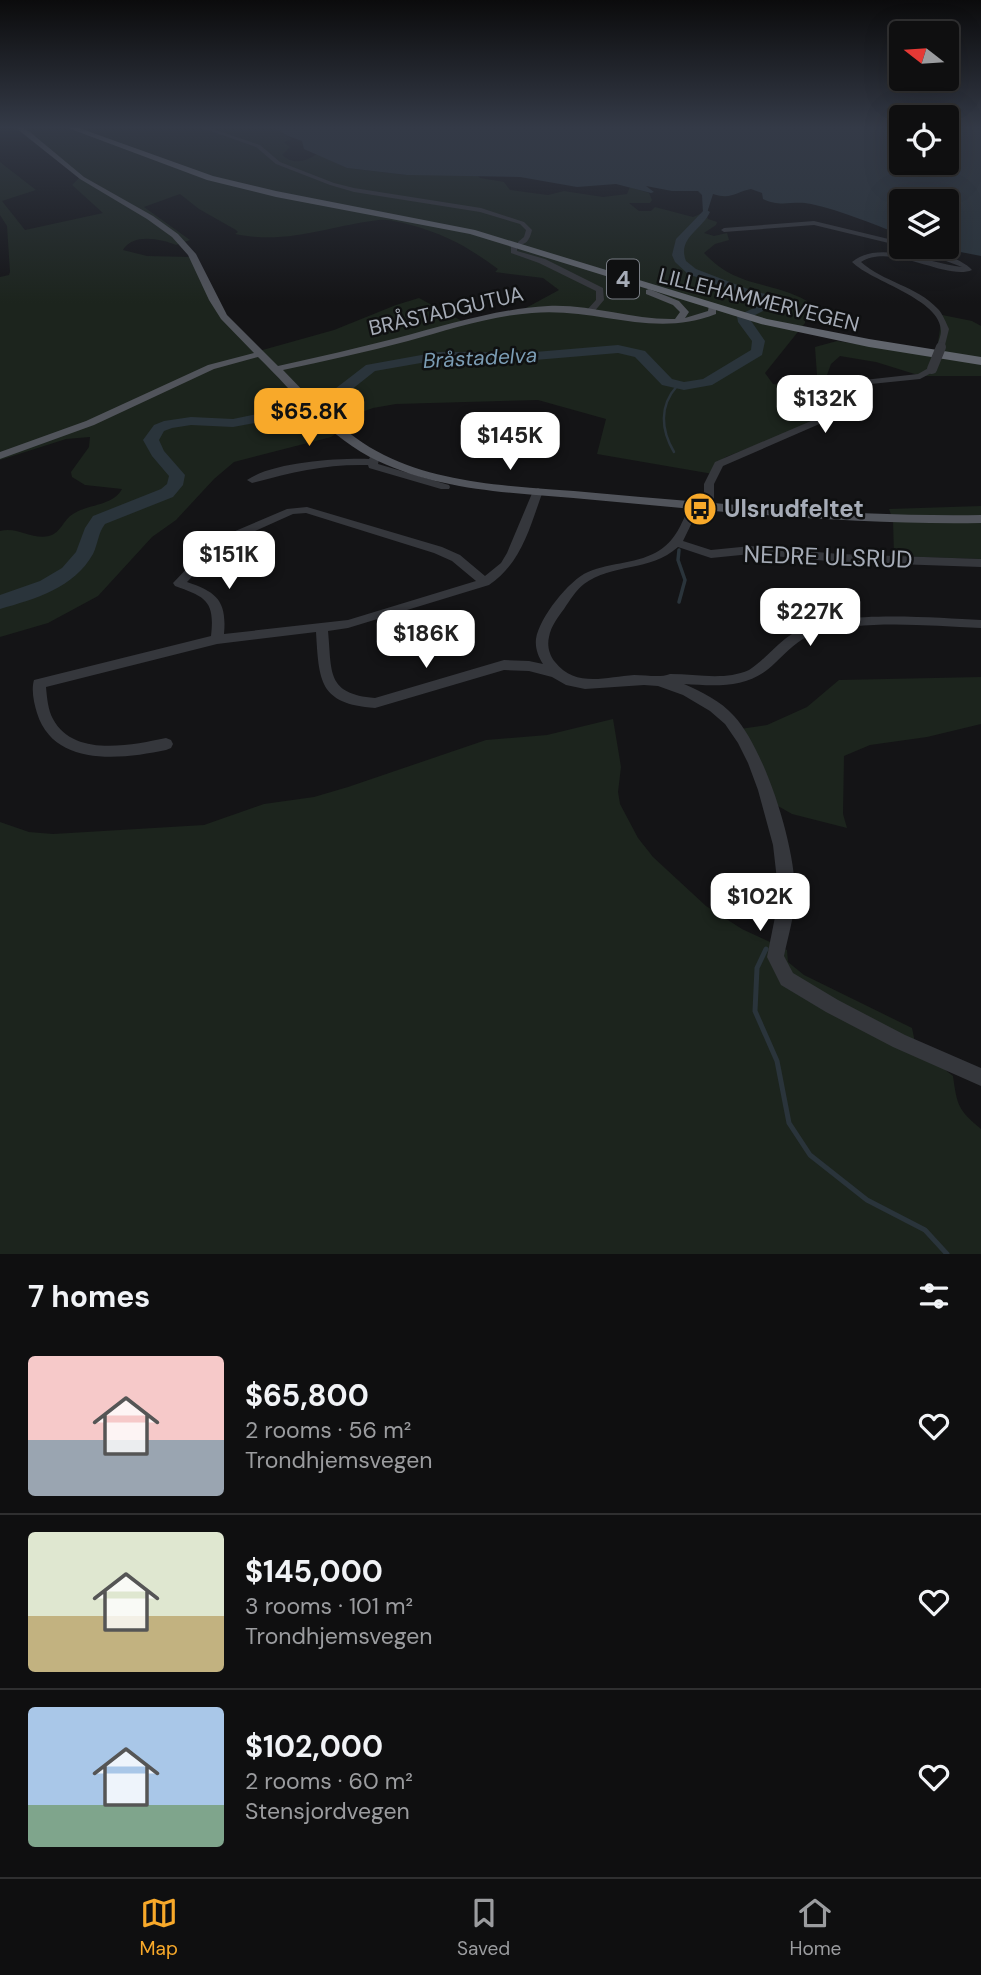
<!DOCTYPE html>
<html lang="en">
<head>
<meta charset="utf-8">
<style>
	:root { --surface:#0f0f10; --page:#181819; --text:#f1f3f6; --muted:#9b9c9f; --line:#2f2f30; --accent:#f8a92a }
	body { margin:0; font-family:"DM Sans",sans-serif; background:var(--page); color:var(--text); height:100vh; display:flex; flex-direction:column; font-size:26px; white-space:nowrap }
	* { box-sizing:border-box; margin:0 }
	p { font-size:23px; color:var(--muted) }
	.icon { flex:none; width:38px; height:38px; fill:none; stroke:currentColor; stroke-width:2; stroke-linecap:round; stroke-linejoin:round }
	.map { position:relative; height:1254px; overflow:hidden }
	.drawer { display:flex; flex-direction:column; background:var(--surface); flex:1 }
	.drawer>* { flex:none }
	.needle { width:46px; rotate:287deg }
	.buttons { position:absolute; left:889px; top:21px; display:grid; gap:14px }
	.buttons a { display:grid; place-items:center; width:70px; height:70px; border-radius:7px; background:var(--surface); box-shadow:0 7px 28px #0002,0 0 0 2px var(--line); font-size:35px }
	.price { position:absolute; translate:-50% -60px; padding:0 16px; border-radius:14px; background:#fff; color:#222; font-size:23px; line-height:46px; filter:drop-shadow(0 2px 4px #0008) }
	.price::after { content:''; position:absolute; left:50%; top:42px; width:21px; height:16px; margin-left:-10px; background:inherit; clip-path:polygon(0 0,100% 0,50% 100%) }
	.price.on { background:var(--accent); color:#111 }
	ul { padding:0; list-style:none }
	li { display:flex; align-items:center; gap:21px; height:175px; padding:0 28px }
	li+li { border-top:2px solid var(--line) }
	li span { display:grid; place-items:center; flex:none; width:196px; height:140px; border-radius:7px; color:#555 }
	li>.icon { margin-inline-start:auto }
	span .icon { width:84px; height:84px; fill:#fffc; stroke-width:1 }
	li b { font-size:30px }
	h2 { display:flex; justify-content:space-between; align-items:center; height:84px; padding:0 28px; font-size:30px }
	.tab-bar { display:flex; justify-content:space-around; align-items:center; height:98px; border-top:2px solid var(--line); background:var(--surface); font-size:19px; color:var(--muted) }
	.tab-bar a { display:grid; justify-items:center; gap:4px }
	.tab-bar .on { color:var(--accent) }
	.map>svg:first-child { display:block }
</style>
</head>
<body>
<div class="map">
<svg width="981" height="1254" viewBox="0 0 981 1254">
	<rect width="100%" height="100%" fill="#141416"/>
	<path fill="#1c241d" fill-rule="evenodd" d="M13,128H275L292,139L284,142L290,147L282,155C293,165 305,162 317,154L347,168L407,175L476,174L480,178L504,182L510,190L548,195L564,191L603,197L627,194L630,187L649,193L652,200L650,203H629L639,211H651L655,207L693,217L705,212L708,219L717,222L716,225L704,233L714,236L727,233L729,240L715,244L704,253C738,289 769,280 807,301L805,323L765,373L773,384L797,387L817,375L815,347L837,341L936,356L942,315L972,321L981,326V376H921L876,362L840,356L831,364L827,375L855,385L827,417L726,457L719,462L713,474L597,454L606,419L538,400L396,404L373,408L332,423L334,435L331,437L234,462L214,479L176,520L152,537L98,596L48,623L0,637V531C17,526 32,540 49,536C61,533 63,520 73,514C88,504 113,506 122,489L85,485L72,477L71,472L89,447L90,437L66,439L0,460V277L9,275L10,272L7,226L0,215V162L36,190L2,201L25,230L103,213L72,185L79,178L33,139ZM180,194L199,209L236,230L238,232L235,234C288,245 328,226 379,220C390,219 401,223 411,225C447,235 468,247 498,269L495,272L543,278L559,290L524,309L462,321L419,298L396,305L334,330L259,351L217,309L190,257L147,256L123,250C133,233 161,239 176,245L190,240L144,207Z
		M981,506V559L894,556L893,520L889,509Z
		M981,677V724L927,737L870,745L844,756L843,814L847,828L792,814L771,802L740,729L767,725L807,707L839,680Z
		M613,719L621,767L618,792L620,804L638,838L653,857L706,906L742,929L787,950L788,962L804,975L912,1028L916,1047L953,1076C957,1105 958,1110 981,1129V1254H0V822L29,832L53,834L204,825L264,804L314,797L348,787L486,740L547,735Z"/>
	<path fill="#2a343b" d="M275,128H901V163H947V128H981V256L935,247H947V201H901V235C871,223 842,211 811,204C793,200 781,208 763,199L762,193L751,189C735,192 732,200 713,194L707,213H703L702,195L698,191H672L646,186L654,192L651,193L616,184L577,187L520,177L407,175L347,168L304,149L302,141L288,136Z"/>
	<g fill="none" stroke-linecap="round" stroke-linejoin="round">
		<path stroke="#2a343b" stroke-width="2.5" d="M674,452C661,430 659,406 677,386"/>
		<path stroke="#2a343b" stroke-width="3.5" d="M679,550L678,560L685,580L679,602"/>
		<path stroke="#2a343b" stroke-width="5" d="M766,949L757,968L755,1011L777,1061L789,1123L810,1155L867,1200L925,1230L947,1254"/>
		<path fill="#2a343b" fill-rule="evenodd" d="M705,209L710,212C702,230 677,238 686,261L696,269L748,289L772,296L781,302L749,318L765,341L762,355L712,385L684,390L662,385L635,357L618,353L535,360H438L375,371L341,398L304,407L276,419L233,427L191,425L172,428L164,431L159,440L164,451L185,475L183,485L173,497L105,524C98,533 98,544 93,554C74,588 35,599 0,609V595L40,581L62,568L76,552L85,528L93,516L161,489L167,484L169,476L152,456L143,440L154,425L164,421L191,417L233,419L267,412L294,401L331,392L366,365L438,352H535L618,345L645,351L672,379L684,382L703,379L751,350L752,341L738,322L737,316L766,302L688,274L675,262L672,255L676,239Z"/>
		<path fill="#35373c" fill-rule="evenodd" d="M202,128H210L260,145L280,162L334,183L354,188L481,208L524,222L532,230C530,238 527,246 518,244V242L524,237L526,230L520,224L480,212L354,192L330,185L276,164L256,147Z
			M814,221L901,242V246L814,225L724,232L721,230L724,228Z
			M514,244L517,246V251L545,259L603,288L604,300L593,313H587L586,311L596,300V291L539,263L511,253V246Z
			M909,247C925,247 962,258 972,270C946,281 892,242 861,262C883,282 917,286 938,309C943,314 946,323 949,329L944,349L937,347C938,342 941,336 941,331C941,299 872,282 852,262C880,239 930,264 962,267Z
			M932,366L936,369L935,371L920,379L861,385L824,422L723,466L714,484V507L709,510L704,507V484L715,462L818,418L855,381L918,374Z
			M375,452L380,455L378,464L449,485L450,487L449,489H441L369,468L368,465C325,464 293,472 252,483L247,480C273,462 338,458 369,459L372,453Z
			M538,488L543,491C530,526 522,563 489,585L348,628L328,631C332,672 326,694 375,698L504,660L529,661L543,664C538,656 535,648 536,639C539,618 569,580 588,572C611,562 639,564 660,550C677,539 681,523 690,506L695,503L700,506L683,541L711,550L751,546L839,554L981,559V567L839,562L751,554L711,558L678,547C650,572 612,563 584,584C576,590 570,600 564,609C558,617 551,626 549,637C547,645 549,655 555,662C575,688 606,677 634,675C647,675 660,678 670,674C697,674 724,681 749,670C766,659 778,642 795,632C838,609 932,618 981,620V628C926,626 867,619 814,634C798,639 787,652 775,663C749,689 718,686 684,684C702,692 721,701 734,716C766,751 797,851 795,898C794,917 788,937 784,956L793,973L838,1000L905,1035L981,1068V1086L893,1047L826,1012L781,985L767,957L779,897L773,845L758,790L748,763L738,743L725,724L710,711L683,695L658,686L644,685L585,689L566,685L552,677L529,671L504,670L375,708C319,704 319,681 316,632L217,644L46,687C47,698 48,710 53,719C74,758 132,745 166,738L171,740L173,744L171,748L166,750C123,759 54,768 37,713C34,703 31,690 34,680L211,636C215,601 206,597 175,586L173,583L214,540L287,509L307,507L442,547L460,555L485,576L501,563L507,553L533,491ZM306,513L434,553L452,561L476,581L348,620L224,634C227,601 217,592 187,582L222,546L293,514Z"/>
		<path fill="#51545b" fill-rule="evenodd" d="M16,128H23L30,132L84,177L153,216L178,234L196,254L227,315L278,366C318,357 358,348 397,338C447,325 496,309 548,306C591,304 632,320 675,319L680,312L673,305L646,294V290L649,289L679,301L689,312L685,318L708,311L709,305L716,307V314C653,339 597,307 532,313C490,316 448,330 408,341C366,352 325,361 283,370C314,402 344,435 384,455C449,487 524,486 596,493C724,504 852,517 981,515V523C852,525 724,512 595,500C522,493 446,493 378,461C329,438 296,394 258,357L214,369L94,425L0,459V452L86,421L208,365L254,353L221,319L209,300L188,255L172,237L147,219L80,179Z"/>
		<path fill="#61656d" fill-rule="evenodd" d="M68,128H79L213,176L276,191L475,230L767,319L869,339L981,357V365L869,347L761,324L470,234L276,197L207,180Z"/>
		<path stroke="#35373c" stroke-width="10" d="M932,369L941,347"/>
	</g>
	<linearGradient id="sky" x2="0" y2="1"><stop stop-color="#0b0b0c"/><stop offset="0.42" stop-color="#343a47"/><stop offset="1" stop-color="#343a47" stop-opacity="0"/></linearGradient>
	<rect width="981" height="303" fill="url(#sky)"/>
	<defs>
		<symbol id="bus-disc" viewBox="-11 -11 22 22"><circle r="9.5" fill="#f8a92a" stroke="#0f1011"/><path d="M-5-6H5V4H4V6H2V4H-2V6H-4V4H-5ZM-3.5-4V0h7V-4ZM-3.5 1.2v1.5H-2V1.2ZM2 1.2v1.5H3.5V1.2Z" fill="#111"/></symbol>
	</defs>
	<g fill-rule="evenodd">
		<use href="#bus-disc" x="681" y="490" width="38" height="38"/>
	</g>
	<g text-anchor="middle" stroke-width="5" stroke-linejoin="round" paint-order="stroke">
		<g font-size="21" fill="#a6acb7" stroke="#0f1011">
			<text transform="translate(759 300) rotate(14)" y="7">LILLEHAMMERVEGEN</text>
			<text transform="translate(446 311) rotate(-13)" y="7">BRÅSTADGUTUA</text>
		</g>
		<g font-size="21" font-style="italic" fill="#7b9cb4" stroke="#0f1011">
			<text transform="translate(480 358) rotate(-3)" y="7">Bråstadelva</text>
		</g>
		<rect fill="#0f1011" stroke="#797d85" stroke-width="2" x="607" y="259.5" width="32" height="39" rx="5"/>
		<g font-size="23" font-weight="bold" fill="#a6acb7">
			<text x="623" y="287">4</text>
		</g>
		<g font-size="24" font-weight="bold" fill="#a6acb7" stroke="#0f1011" text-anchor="start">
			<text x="724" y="517">Ulsrudfeltet</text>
		</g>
		<g font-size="24" fill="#a6acb7" stroke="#0f1011">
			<text transform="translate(828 557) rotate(2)" y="8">NEDRE ULSRUD</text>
		</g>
	</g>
</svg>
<div class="buttons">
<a><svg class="needle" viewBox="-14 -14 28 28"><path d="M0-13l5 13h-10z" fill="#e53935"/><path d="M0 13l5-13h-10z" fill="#9b9c9f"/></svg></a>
<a><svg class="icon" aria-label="locate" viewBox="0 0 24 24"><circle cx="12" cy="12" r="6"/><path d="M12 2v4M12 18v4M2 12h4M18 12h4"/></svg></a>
<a><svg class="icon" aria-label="layers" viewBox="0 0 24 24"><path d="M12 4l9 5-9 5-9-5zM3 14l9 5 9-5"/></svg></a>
</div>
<b class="price" style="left:825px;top:435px">$132K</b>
<b class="price on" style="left:309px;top:448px">$65.8K</b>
<b class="price" style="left:510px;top:472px">$145K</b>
<b class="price" style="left:229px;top:591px">$151K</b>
<b class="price" style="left:810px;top:648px">$227K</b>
<b class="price" style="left:426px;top:670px">$186K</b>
<b class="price" style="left:760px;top:933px">$102K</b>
</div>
<section class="drawer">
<h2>7 homes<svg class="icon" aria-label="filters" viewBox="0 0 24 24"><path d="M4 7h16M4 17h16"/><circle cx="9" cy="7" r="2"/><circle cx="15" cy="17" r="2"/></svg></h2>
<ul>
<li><span style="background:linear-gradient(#f6c9c9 60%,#9aa5b1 0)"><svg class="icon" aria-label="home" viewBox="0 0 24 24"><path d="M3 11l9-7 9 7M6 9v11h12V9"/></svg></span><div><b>$65,800</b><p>2 rooms · 56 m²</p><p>Trondhjemsvegen</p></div><svg class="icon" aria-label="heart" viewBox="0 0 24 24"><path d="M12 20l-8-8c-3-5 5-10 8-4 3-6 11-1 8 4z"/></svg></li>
<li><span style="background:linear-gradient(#dfe7d0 60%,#c2b280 0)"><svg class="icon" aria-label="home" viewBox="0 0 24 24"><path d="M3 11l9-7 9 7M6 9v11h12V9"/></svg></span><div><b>$145,000</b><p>3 rooms · 101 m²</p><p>Trondhjemsvegen</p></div><svg class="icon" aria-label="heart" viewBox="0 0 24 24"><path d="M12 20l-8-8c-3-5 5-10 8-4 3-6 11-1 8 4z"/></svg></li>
<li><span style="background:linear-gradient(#a9c7e8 70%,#7fa58c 0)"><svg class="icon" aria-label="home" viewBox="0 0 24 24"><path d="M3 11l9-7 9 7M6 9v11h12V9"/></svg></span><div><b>$102,000</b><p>2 rooms · 60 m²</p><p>Stensjordvegen</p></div><svg class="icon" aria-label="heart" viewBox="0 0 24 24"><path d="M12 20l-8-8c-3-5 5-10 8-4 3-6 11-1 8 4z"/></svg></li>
</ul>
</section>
<nav class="tab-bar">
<a class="on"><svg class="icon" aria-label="map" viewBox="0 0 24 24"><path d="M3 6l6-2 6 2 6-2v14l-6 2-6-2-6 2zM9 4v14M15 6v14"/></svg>Map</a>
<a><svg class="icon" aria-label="saved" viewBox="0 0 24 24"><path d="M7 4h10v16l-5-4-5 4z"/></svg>Saved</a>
<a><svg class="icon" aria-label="home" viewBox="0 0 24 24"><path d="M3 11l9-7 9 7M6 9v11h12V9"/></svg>Home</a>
</nav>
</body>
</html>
